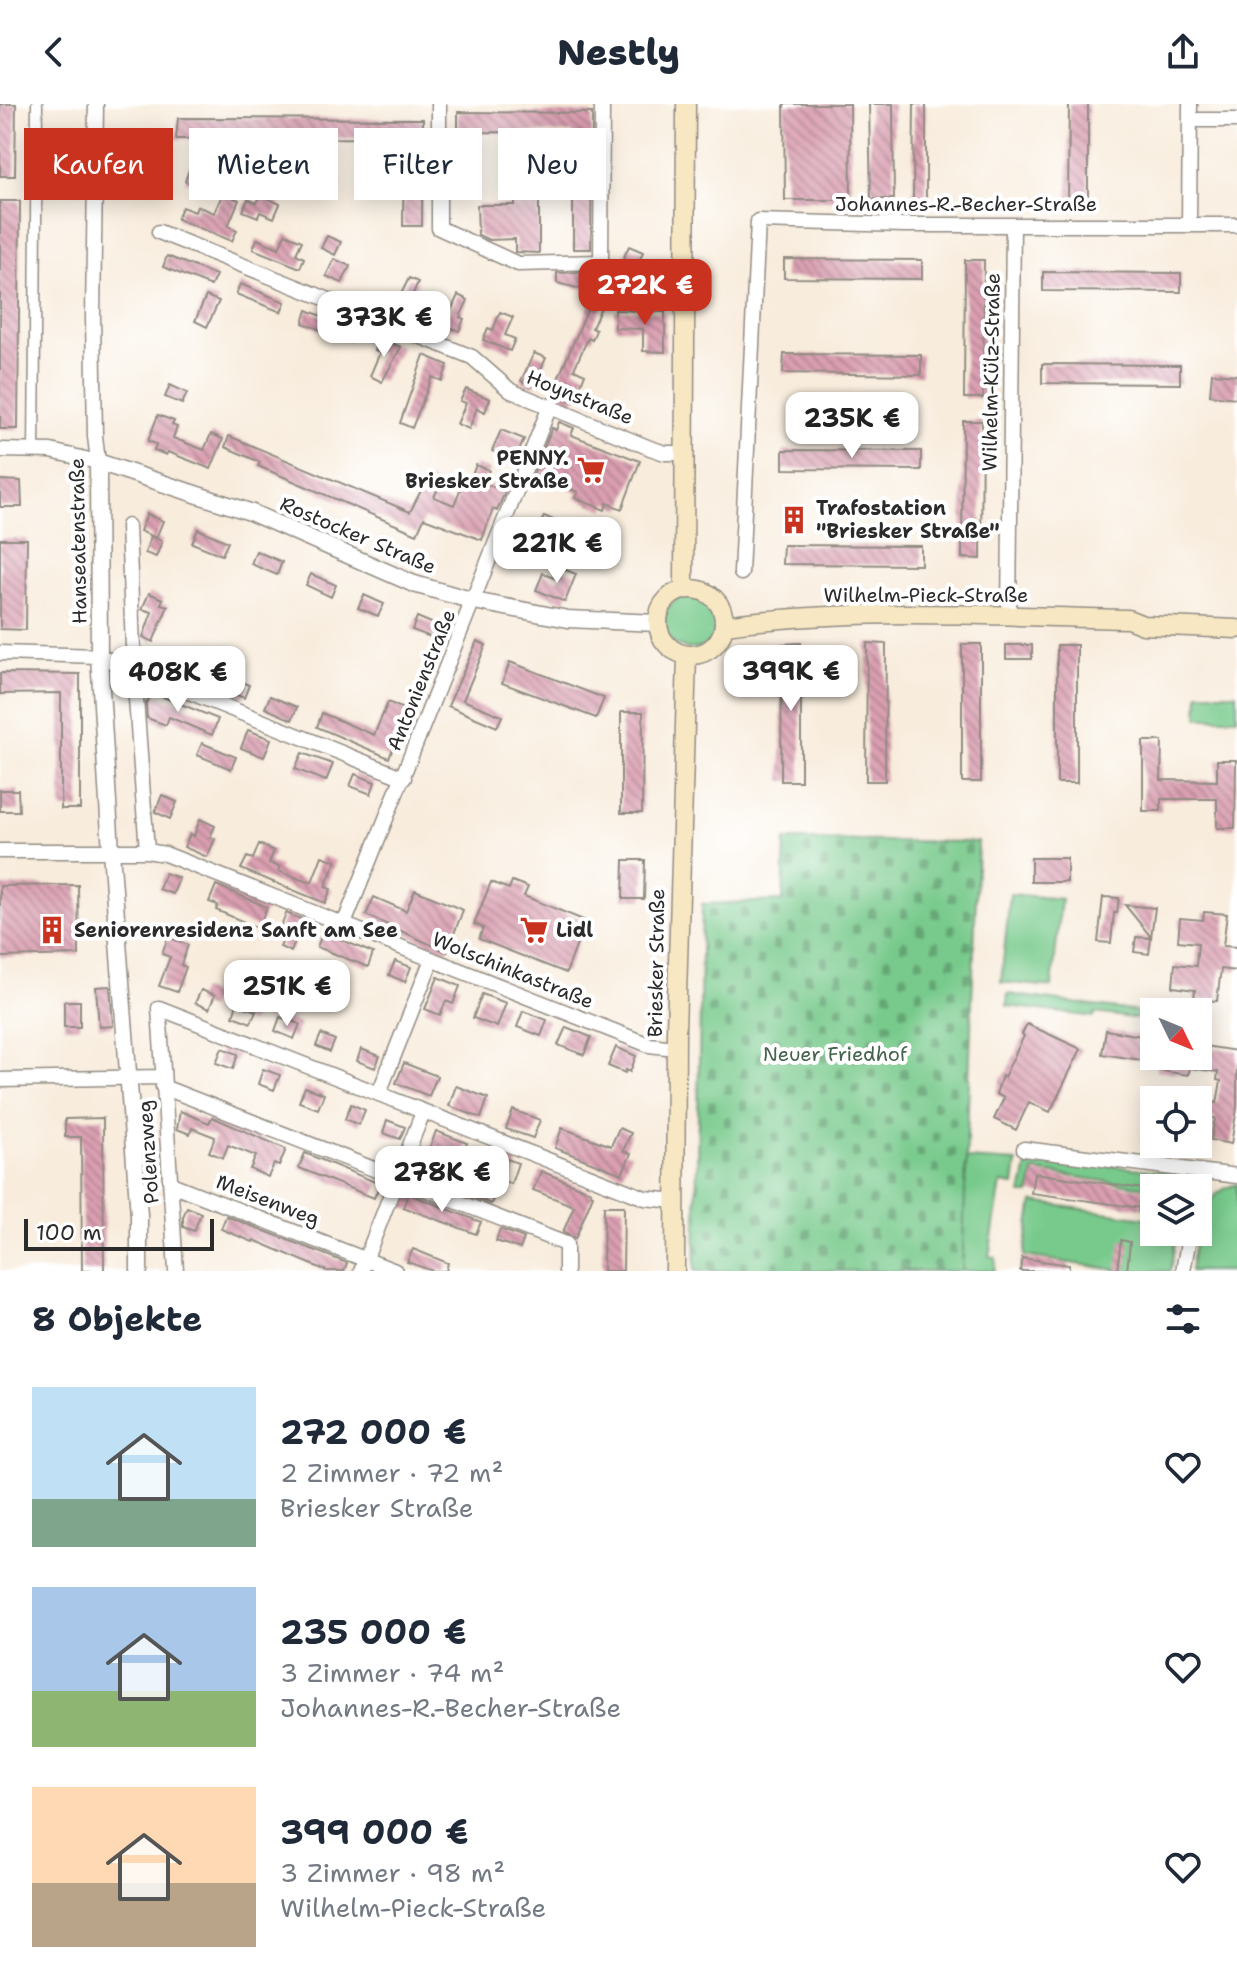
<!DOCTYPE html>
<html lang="de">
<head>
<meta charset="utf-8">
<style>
	:root { --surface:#fff; --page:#f2f2f3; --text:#1f2937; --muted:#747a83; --accent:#c8321e }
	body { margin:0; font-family:"Shantell Sans",sans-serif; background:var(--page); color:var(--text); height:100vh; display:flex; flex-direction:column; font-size:30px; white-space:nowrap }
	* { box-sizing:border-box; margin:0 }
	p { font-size:26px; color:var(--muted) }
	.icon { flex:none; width:44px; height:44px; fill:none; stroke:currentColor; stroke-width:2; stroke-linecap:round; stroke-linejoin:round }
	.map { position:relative; height:1167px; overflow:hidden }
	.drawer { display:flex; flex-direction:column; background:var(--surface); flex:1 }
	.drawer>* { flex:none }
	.guide { position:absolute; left:24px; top:24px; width:800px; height:72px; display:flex; gap:16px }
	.needle { width:52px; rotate:133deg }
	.buttons { position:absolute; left:1140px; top:894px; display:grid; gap:16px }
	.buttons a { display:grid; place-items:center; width:72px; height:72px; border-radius:0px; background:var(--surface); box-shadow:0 4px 20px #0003; font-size:40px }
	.scale { position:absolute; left:24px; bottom:20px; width:190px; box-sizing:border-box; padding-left:8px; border:4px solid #2b2b2b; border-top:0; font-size:22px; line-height:28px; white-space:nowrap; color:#2b2b2b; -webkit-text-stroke:6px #fff; paint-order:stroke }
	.price { position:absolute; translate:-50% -68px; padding:0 18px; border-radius:16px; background:#fff; color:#222; font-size:26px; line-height:52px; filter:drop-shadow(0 2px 4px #0008) }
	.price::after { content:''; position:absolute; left:50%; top:48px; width:24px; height:18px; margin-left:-12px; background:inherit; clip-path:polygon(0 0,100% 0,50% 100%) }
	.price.current { background:var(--accent); color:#fff }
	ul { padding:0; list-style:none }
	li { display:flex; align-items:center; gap:24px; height:200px; padding:0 32px }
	li span { display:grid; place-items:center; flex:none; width:224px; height:160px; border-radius:0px; color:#555 }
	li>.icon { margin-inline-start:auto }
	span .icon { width:96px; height:96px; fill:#fffc; stroke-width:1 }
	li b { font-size:34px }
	h2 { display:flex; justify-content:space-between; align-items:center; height:96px; padding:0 32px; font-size:34px }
	.pill { padding:0 28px; border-radius:0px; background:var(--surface); box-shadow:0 4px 20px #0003; font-size:28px; line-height:72px }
	.pill.current { background:var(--accent); color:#fff }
	header { display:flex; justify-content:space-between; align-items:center; height:104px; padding:0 32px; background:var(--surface); font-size:36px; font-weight:800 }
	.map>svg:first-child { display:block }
</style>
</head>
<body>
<header><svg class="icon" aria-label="back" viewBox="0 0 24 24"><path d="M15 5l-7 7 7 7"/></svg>Nestly<svg class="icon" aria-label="share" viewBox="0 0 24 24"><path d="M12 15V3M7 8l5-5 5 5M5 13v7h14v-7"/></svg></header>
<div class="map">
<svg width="1237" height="1167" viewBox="0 0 1237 1167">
	<defs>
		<pattern id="cemetery-stones" width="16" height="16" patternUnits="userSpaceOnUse" patternTransform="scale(2)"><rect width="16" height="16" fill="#78ca8c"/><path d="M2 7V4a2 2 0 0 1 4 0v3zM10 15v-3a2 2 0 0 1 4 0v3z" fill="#63a473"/></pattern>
		<pattern id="building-back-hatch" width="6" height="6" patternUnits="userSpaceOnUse" patternTransform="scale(2)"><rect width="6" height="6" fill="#da9fb1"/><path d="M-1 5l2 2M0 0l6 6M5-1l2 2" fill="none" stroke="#b18290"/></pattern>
	</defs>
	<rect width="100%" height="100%" fill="#fff"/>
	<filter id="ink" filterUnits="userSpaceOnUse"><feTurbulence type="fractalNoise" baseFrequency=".0125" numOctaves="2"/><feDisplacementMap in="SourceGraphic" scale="16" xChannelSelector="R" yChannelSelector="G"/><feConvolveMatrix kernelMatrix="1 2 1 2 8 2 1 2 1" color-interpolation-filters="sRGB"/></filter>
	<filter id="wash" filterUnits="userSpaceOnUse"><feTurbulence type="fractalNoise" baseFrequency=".006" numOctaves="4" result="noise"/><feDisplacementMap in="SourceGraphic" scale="32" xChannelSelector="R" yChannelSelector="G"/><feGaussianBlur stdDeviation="1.8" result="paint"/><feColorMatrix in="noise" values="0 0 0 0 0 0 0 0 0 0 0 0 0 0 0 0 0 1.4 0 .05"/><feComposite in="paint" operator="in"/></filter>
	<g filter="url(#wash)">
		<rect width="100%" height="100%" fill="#f8ecdc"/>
		<path fill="#78ca8c" stroke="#527a5c" stroke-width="2" d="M664 518a27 27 0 1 1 54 0a27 27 0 1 1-54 0Z
			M1199,589H1237V614H1198Z
			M1010,790L1061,795L1052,883L1001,878Z
			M1008,890L1154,910V917L1095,909L1094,913L1007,902Z
			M1041,1054L1187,1070L1184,1084H1154V1106L1143,1104L1146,1083L1034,1067L1030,1090H1021L1027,1062Z
			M966,1055L1017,1058L1014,1081L1001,1079L989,1152L996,1154L995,1167H962Z
			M1237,1080V1167H1190C1196,1134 1197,1090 1237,1080Z
			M1033,1098L1154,1115V1128H1177L1170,1167H1123L1024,1152Z"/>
		<path fill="url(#cemetery-stones)" stroke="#527a5c" stroke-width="2" d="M785,736L978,738L962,1167H695L702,800L783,797Z"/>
		<g id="blocks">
			<path fill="url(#building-back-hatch)" d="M0,0H16L15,72H0Z
				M784,0H850L851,96H785Z
				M869,0H893L894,95H871Z
				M914,0H926V96H913Z
				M1069,0H1088V99H1068Z
				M458,8L592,9L591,145H573V29L458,28Z
				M178,14L423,15L422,122H403L404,34L176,35Z
				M190,63L207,69L202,83L185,77Z
				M223,89L239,96L228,122L237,126L232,137L177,115L182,103L195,108L197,102L214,109Z
				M261,91L280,100L274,114L260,108L258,113L243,107L248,95L257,99Z
				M515,96H539V149L515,148V135L489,136L478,131L477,101H515Z
				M0,97H20L18,325H0Z
				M285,130L302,137L296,150L304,154L300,164L253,145L257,135L279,144Z
				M327,132L341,138L335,151L321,144Z
				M629,142L643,148L633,173L657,184H666V204L616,185V170Z
				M167,152L216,171L211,182L163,163Z
				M334,155L350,162L342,179L326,172Z
				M784,155L922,156V175L784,174Z
				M965,156H984L983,294H964Z
				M615,167L608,185L577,184L557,179V169Z
				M1043,168L1181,169V188L1043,187Z
				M409,174L418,178L410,197L434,208L430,216L390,198L395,190L400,192Z
				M240,180L285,198L281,208L236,190Z
				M458,191L468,196L460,213L464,215L459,227L438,218L444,206L450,209Z
				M206,192L219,197L207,223L195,217Z
				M591,197L602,201L592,224L596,226L592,236L588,234L574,265L585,270L574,298L552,289Z
				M307,206L354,225L349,237L303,219Z
				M615,206L665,208V248L643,247V225L615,224Z
				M500,208L513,213L505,231L515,235L510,247L483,236L488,224L493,226Z
				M379,234L401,243L382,278L370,272L380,248L374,246Z
				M534,249L546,254L534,282L521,277Z
				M784,250L921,251V271L783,269Z
				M424,251L448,261L442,277L432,273L412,324L400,319Z
				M1042,260L1180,261V280L1042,279Z
				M1212,269L1237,271L1236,294L1210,291Z
				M170,281L187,289L182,300L165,293Z
				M466,285L490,295L485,308L477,304L469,325L457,320L466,299L460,297Z
				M158,311L174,317L172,321L177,323L173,334L204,346L211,330L223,335L211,365L168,348L166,351L154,346L156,340L148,337Z
				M963,317H982L981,455L962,454Z
				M559,318L574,324L571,331L640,357L622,405L607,399L605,406L575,394L578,388L533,371L552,324L556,326Z
				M501,326L524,335L515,357L492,347Z
				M229,332L410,408L427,375L440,381L434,393L454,401L462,381L467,383L476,361L489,366L484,379L505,388L497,407L493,405L482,436L424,414L417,430L258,362L260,358L225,343Z
				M783,346L921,347V366L783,365Z
				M0,376L21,377L22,403H0Z
				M147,410L163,417L156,434L140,427Z
				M544,412L563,420L555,441L535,433Z
				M198,425L228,438L222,451L192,439Z
				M513,427L530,435L522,452L505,444Z
				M151,432L162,437L156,453L145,449Z
				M0,435H27L26,526L0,525Z
				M783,441L921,442V461L782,460Z
				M256,447L282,458L277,471L251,460Z
				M563,465L576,470L565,498L536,486L543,469L558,476Z
				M311,470L336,481L331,493L306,481Z
				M149,489L163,495L161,500L168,502L153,538L143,533L152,508L142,505Z
				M364,491L384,500L378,512L358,504Z
				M417,513L446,525L441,537L412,526Z
				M477,537L486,541L463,596L502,612L497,623L448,602Z
				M801,539V677H781L782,540Z
				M867,539L886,540L885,677H866Z
				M962,540H981V678H962Z
				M1006,541H1032V555H1006Z
				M1057,541H1077V679H1057Z
				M171,552L197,562L192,575L166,564Z
				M510,558L604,594L596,614L502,579Z
				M0,569L80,570V705H61V589L0,590Z
				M222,570L249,581L244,594L217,583Z
				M151,588L218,615L212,631L169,613L166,621L147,614L146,600Z
				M270,592L297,603L292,616L265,604Z
				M388,598L408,607L389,654L317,623L322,609L374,631Z
				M621,608H643L642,709H621Z
				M248,626L271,635L264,653L241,644Z
				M1143,637H1162L1161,676L1217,677V656H1236L1235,724H1217V695H1161V707H1143Z
				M202,639L236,653L231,665L197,651Z
				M302,649L333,660L326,677L295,665Z
				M355,670L375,678L371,690L350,682Z
				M0,686H18L19,707H0Z
				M162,691L177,698L170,715L155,708Z
				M200,715L215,722L210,733L215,735L207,753L184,743L190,730L194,732Z
				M259,740L274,747L269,759L280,763L278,767L305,777L312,778L322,752L336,757L325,783L331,785L325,799L241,765L247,753L253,755Z
				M1031,754H1067V778H1031Z
				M624,756H645L644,795H623Z
				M165,769L179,774L173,790L159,785Z
				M512,777L528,783L524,792L586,817L566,869L479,835L483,824L474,820L491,778L509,785Z
				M78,781L79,851L0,853V782Z
				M216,781L267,803L258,824L216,806L218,801L209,798Z
				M415,786L463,806L447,848L366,811L374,793L406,807Z
				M1103,793L1119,794L1117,809H1114L1111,839L1098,838Z
				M1125,801L1155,804L1151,833Z
				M1204,808L1227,810L1223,842L1237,843V867L1221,865L1217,897L1194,895L1195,886L1173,883L1175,860L1196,862L1198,839L1178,837L1180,814L1203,816Z
				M286,809L303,816L291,848L280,843L287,827L280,825Z
				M323,828L373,849L368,863L317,843Z
				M168,833L188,841L181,861L186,863L177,888L159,882L170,853L162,850Z
				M1136,833L1151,834L1149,850L1134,848Z
				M395,857L411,863L405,878L389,871Z
				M438,873L460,882L453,900L446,897L440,911L425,905Z
				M110,882L113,922L99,923L96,883Z
				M201,886L215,891L209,905L195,899Z
				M482,890L506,899L497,923L473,914Z
				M64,897H80V923H64Z
				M237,900L256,907L251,919L233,912Z
				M523,907L547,916L541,932L517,923Z
				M280,913L300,920L294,935L275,927Z
				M1027,920L1081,945L1050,1008L1029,998L1016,1026L994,1015L1004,994L996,990L1002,972L1004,973L1024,932L1022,930Z
				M566,923L591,933L584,951L558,941Z
				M1106,926L1154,934V958L1102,950Z
				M321,930L335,936L330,948L316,942Z
				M1198,941L1237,947V1004L1231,1040L1211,1036L1215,1014L1208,1013L1211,998L1217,999L1221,977L1217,976L1218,968L1190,964L1188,971L1156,966L1159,952H1198Z
				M616,943L636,952L630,968L626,966L625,969L608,962Z
				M222,944L238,950L233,965L216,959Z
				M361,945L380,952L375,964L357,957Z
				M404,959L437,972L429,992L396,979Z
				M263,965L280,971L274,986L258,980Z
				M456,982L488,994L481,1014L449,1002Z
				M305,983L324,990L318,1005L299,998Z
				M351,1000L365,1006L359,1021L345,1015Z
				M513,1006L540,1016L533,1034L506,1025Z
				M180,1007L209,1019L212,1013L286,1045L279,1062L274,1060L268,1073L250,1065L256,1052L228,1041L223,1054L209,1048L215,1033L192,1024L190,1030L177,1025Z
				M103,1014L104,1167H82L81,1033H65V1015Z
				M387,1016L405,1023L400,1035L383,1029Z
				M562,1024L611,1042L619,1024L631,1029L623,1047L631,1050L622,1070L555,1044Z
				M436,1027L467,1039L459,1061L428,1049Z
				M486,1047L518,1059L511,1080L501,1076L491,1100L459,1088L462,1080L472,1085Z
				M305,1049L380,1080L374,1094L299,1064Z
				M541,1067L591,1088L590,1090L593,1091L575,1135L563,1128L574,1102L533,1086Z
				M1034,1069L1144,1085L1141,1104L1031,1089Z
				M409,1090L481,1118L476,1130L403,1103Z
				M604,1102H624L623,1167H603Z
				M187,1103L201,1109L194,1127L183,1123V1113Z
				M226,1112L347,1159L344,1167H327L254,1136L253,1138L221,1125Z
				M500,1125L524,1134L520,1145L496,1137Z
				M1121,1136L1130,1138L1127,1167H1117Z
				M413,1145L448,1159L446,1167H433L407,1158Z
				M1022,1154L1069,1161V1167H1020Z"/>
		</g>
	</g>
	<g filter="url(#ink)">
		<use href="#blocks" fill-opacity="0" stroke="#928c84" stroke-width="2"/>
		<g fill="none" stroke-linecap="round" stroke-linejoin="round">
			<defs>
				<path id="pedestrian" d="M34,347L37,0"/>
				<path id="minor" d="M439,0V124L518,160L601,158L602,0
					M1190,16H1237
					M1189,121L1190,0
					M159,128L472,253L511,287L650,344L665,349H684
					M0,346L51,347L98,358L95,332L93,213L96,0
					M128,422L134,567L147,747
					M741,469L758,117L904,121H1237
					M1009,512L1013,121
					M0,549L99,552L404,674
					M0,747H147L165,750L649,941L675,944
					M344,820L550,302
					M0,976L162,973
					M163,983L566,1140V1167
					M379,989L432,855
					M1024,1045L1237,1072
					M171,1080L395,1167
					M1198,1084L1201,1067
					M176,1167L159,904L645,1094L675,1097
					M361,1167L423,1008
					M1183,1167L1190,1128"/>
				<path id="tertiary" d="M139,1167V1111L111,747L99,552L98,358L250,408L414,480L474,497L568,515L657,519"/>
				<path id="secondary" d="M684,484L686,0
					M658 518a33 33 0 1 1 66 0a33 33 0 1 1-66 0Z
					M725,521C858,503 994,512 1128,515L1143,521L1237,525
					M675,1167L676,927L687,552"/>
			</defs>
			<use href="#pedestrian" stroke="#928c84" stroke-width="13"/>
			<use href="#minor" stroke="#928c84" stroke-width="17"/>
			<use href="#tertiary" stroke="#928c84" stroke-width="19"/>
			<use href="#secondary" stroke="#928c84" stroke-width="21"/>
			<use href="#pedestrian" stroke="#fff" stroke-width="10"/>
			<use href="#minor" stroke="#fff" stroke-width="14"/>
			<use href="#tertiary" stroke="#fff" stroke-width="16"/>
			<use href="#secondary" stroke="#f7e8c3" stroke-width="18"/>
		</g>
	</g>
	<defs>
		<symbol id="supermarket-bare" viewBox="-9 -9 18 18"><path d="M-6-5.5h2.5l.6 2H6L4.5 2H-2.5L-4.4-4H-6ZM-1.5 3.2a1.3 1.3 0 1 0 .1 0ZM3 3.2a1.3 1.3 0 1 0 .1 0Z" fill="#c8321e" stroke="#fff" stroke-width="2.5" paint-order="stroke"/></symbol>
		<symbol id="building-bare" viewBox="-9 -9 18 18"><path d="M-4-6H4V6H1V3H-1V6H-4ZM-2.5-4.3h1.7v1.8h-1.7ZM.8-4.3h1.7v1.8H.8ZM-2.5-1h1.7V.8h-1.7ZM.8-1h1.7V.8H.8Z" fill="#c8321e" stroke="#fff" stroke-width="2.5" paint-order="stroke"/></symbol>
	</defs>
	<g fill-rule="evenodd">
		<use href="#supermarket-bare" x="571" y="346" width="40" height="40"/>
		<use href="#building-bare" x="774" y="396" width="40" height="40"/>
		<use href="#building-bare" x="32" y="806" width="40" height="40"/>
		<use href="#supermarket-bare" x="514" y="806" width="40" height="40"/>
	</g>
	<g text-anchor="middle" stroke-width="8" stroke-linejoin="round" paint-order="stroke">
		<g font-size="20" fill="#2b2b2b" stroke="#fff">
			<text x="966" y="107">Johannes-R.-Becher-Straße</text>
			<text transform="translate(991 268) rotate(-89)" y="7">Wilhelm-Külz-Straße</text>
			<text transform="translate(580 293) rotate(22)" y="7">Hoynstraße</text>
			<text transform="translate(358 431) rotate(23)" y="7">Rostocker Straße</text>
			<text transform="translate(78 437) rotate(-91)" y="7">Hanseatenstraße</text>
			<text x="926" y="498">Wilhelm-Pieck-Straße</text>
			<text transform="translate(421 576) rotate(-68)" y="7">Antonienstraße</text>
			<text transform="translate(656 859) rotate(-89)" y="7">Briesker Straße</text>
			<text transform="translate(513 866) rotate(22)" y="7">Wolschinkastraße</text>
			<text transform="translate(148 1048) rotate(-94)" y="7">Polenzweg</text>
			<text transform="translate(268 1096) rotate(21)" y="7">Meisenweg</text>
		</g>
		<g font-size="20" font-weight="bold" fill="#2b2b2b" stroke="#fff" text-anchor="start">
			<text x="569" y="361" text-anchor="end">PENNY.<tspan x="569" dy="23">Briesker Straße</tspan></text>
			<text x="816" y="411">Trafostation<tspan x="816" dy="23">"Briesker Straße"</tspan></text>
			<text x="74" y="833">Seniorenresidenz Sanft am See</text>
			<text x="556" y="833">Lidl</text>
		</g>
		<g font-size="20" fill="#46634d" stroke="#fff">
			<text x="835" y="957">Neuer Friedhof</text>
		</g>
	</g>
</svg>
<div class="buttons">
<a><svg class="needle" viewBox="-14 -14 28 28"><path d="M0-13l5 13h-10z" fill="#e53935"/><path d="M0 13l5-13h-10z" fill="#747a83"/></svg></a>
<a><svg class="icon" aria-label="locate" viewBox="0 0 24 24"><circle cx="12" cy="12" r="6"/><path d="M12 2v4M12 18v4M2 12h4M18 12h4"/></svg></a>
<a><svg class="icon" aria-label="layers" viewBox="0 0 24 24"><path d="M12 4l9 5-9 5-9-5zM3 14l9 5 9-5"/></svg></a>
</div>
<div class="scale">100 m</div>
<b class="price current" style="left:645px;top:223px">272K €</b>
<b class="price" style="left:384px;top:255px">373K €</b>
<b class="price" style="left:852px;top:356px">235K €</b>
<b class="price" style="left:557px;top:481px">221K €</b>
<b class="price" style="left:791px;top:609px">399K €</b>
<b class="price" style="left:178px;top:610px">408K €</b>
<b class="price" style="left:287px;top:924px">251K €</b>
<b class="price" style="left:442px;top:1110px">278K €</b>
<div class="guide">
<a class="pill current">Kaufen</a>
<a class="pill">Mieten</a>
<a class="pill">Filter</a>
<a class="pill">Neu</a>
</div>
</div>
<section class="drawer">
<h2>8 Objekte<svg class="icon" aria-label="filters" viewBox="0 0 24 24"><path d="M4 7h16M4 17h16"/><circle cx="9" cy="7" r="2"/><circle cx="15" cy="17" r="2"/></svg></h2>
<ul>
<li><span style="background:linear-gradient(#bfe0f5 70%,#7fa58c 0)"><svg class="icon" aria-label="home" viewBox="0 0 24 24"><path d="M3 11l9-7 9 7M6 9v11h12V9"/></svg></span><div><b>272 000 €</b><p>2 Zimmer · 72 m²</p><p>Briesker Straße</p></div><svg class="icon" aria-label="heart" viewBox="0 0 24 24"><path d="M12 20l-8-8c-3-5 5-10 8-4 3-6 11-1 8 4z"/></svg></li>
<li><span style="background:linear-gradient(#a9c7e8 65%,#8fb573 0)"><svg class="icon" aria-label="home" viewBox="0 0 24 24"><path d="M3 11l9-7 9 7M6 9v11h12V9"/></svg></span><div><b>235 000 €</b><p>3 Zimmer · 74 m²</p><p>Johannes-R.-Becher-Straße</p></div><svg class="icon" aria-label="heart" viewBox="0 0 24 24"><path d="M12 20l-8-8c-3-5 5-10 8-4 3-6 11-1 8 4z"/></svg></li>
<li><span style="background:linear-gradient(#ffd9b3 60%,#b9a48a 0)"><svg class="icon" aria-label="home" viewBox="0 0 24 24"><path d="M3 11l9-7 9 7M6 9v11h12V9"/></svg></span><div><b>399 000 €</b><p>3 Zimmer · 98 m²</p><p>Wilhelm-Pieck-Straße</p></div><svg class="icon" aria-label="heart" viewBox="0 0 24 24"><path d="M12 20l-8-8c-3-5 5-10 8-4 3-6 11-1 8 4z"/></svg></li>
</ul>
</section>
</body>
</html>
